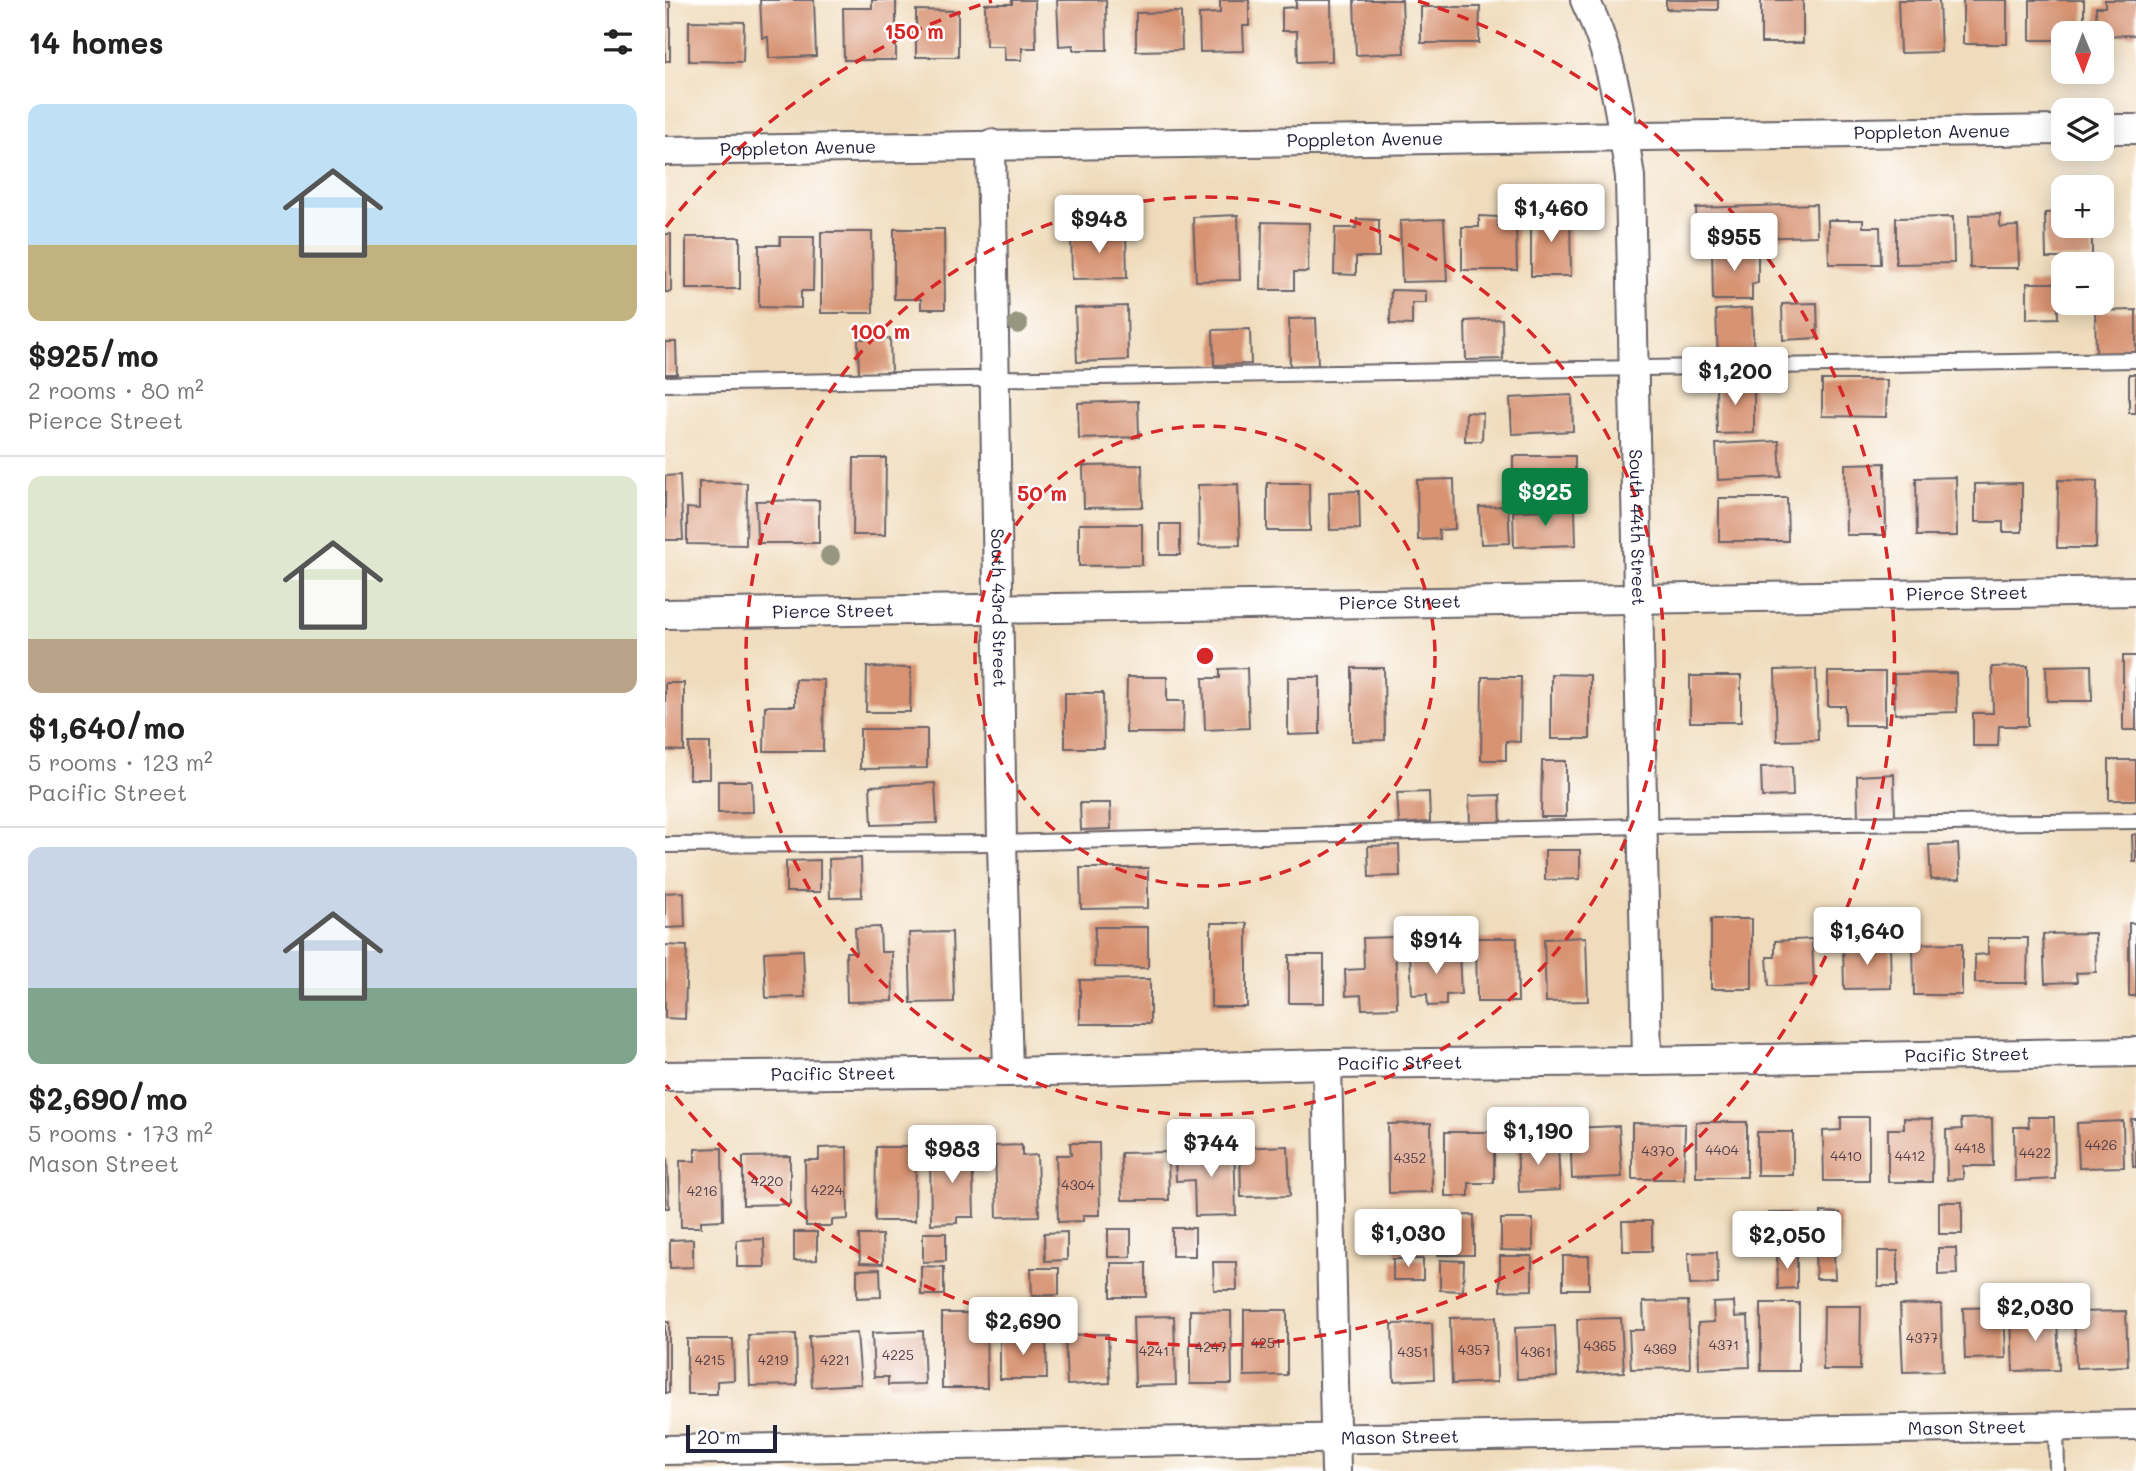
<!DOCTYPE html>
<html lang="en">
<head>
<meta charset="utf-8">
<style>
	:root { --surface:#fff; --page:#f2f2f2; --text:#222; --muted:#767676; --line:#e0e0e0; --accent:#0b8043 }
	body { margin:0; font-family:Mali,sans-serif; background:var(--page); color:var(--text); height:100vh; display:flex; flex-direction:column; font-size:26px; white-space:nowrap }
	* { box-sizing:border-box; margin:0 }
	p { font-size:23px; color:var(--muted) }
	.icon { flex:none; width:38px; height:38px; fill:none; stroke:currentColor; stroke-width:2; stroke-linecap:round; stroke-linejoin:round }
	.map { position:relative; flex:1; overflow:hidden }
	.panel { display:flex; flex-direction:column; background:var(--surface); width:665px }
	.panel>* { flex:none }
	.needle { width:46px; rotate:179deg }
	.buttons { position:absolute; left:1386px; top:21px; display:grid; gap:14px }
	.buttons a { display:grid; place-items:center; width:63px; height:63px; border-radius:14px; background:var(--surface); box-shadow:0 4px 18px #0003; font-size:35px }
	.scale { position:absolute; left:21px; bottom:18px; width:91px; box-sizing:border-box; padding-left:7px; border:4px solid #22223b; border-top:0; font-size:19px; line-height:24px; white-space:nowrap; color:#22223b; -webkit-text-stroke:5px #fff; paint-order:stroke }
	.price { position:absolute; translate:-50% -60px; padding:0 16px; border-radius:7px; background:#fff; color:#222; font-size:23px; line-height:46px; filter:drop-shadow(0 2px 4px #0008) }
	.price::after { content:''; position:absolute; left:50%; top:42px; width:21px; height:16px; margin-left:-10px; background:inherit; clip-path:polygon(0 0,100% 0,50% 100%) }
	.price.selected { background:var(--accent); color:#fff }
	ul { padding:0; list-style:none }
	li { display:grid; align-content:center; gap:14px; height:371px; padding:0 28px }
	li+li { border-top:2px solid var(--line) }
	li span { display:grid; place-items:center; height:217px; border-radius:14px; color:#555 }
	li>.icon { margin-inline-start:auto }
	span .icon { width:126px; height:126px; fill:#fffc; stroke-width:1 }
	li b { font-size:30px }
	h2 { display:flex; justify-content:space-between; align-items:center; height:84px; padding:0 28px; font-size:30px }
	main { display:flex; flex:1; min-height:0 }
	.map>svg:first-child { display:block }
</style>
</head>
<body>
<main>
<section class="panel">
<h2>14 homes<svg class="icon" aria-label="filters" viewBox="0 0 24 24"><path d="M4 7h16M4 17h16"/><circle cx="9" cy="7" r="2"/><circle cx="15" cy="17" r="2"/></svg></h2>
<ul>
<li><span style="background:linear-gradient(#bfe0f5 65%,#c2b280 0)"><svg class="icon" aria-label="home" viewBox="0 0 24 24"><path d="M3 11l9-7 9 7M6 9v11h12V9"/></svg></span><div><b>$925/mo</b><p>2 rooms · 80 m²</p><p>Pierce Street</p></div></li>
<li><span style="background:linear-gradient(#dfe7d0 75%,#b9a48a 0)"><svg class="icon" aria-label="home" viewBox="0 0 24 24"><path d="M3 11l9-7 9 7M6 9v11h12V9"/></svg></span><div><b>$1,640/mo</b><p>5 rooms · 123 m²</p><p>Pacific Street</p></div></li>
<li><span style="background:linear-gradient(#c9d6e8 65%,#7fa58c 0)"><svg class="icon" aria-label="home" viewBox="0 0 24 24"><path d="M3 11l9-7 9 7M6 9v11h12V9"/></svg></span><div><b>$2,690/mo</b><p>5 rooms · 173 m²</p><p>Mason Street</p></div></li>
</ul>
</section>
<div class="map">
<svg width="1471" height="1471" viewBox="0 0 1471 1471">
	<rect width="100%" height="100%" fill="#fff"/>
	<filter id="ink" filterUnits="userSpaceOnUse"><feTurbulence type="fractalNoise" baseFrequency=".0143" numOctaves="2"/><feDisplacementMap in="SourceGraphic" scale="14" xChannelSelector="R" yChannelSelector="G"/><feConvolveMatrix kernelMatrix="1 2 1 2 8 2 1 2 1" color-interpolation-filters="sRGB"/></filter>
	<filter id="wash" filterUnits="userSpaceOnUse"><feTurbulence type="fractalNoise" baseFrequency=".00686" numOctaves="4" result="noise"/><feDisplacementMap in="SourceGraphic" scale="28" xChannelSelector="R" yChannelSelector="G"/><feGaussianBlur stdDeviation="1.57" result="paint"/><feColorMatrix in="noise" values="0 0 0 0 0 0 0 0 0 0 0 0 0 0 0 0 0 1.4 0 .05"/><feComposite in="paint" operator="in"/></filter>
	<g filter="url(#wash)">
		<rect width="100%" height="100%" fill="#f0dcbc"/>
		<g id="blocks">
			<path fill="#d79372" d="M95,0H149L151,56L104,58L103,37L97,38Z
				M207,0H231V60H179L178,8H207Z
				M347,0H370L371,48H357V60H340L339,46H321L320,4H347Z
				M392,0H441L442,50H408V45L394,46Z
				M555,0H584V26H578L579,51L535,52L534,14L555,13Z
				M631,0H666L667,61L633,62L632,31H617V8L631,7Z
				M689,0H737L739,53L691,55Z
				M1001,0H1053V10L1001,9Z
				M1096,0H1138V43H1096Z
				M1233,0H1274L1276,52L1235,53Z
				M1298,0H1342V44H1298Z
				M1365,0H1419V33H1398V40H1365Z
				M1440,0H1471V35L1437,36V33H1432L1431,7H1440Z
				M0,2H5V61H0Z
				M756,7H815L814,43H756Z
				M251,10L293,11V57H251Z
				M516,12L517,50L471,51V13Z
				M24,21L79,22L78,62L24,61Z
				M1151,204L1152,236L1032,240L1031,208Z
				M866,212H905L906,276H866Z
				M1398,212V226H1427V258H1381L1380,213Z
				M1335,214V227L1353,226L1354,268H1305L1304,215Z
				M573,215L575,280L531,281L528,217Z
				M814,216L833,217V226H851L852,270H797V227H814Z
				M1288,217L1289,263L1231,264V218Z
				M692,219L714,220V257H691V275L669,274L670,228H691Z
				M779,219L782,281L737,282L735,221Z
				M1163,220H1198V227H1215L1216,264H1164Z
				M597,222L644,223L643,272H629V290H596Z
				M229,229H279L280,309H256V299H229Z
				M461,231L462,278L407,279L406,232Z
				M156,232H207L208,313H156Z
				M0,234H6V292H0Z
				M21,237H75V289H21Z
				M115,237H149L148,291H136V308L94,307V245H115Z
				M1047,248H1093V283L1087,284V300H1048Z
				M1362,283H1392L1393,318L1362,319Z
				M726,290L761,291V303H747V325L725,324Z
				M1152,303L1153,338L1118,340L1117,304Z
				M462,306L463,360L412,362L410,308Z
				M1087,308L1089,360L1053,361L1051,310Z
				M1471,310V353L1431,355L1430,311Z
				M651,318L653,365L625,366L624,319Z
				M837,319L838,359L801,360L800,321Z
				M585,329L586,364L549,365L548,330Z
				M225,338L226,372L194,374L193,339Z
				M0,342H11L12,374H0Z
				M1464,374H1471V413H1464Z
				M1157,380H1222L1221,417L1157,416Z
				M1089,381V433L1052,434L1051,382Z
				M907,395L908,431L847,434L845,398Z
				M473,401L474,437L414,439L413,403Z
				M801,412L818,413L817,441H800Z
				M1114,441L1116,477L1053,480L1051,444Z
				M848,456H910V492H848Z
				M189,458H221L220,535H188Z
				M1220,463L1221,535H1181L1180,464Z
				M477,465L478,507L419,508L418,466Z
				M15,475L18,540H0V476Z
				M1291,477L1292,536H1252L1251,478Z
				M789,479L790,529L774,530L775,539L753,540L752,480Z
				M1393,480L1432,481L1431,548H1392Z
				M34,482L82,483L81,545L22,544V508L34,509Z
				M602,483H644L645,531H602Z
				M1357,483V532H1338V522H1310V484Z
				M573,484L575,545L534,546L533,485Z
				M694,491L695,529L665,530L664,492Z
				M1054,498H1122L1123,541H1054Z
				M154,500V543H92L91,501Z
				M843,506L845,543L816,544L814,507Z
				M910,509L911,545L849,547L848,511Z
				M414,524H477V565L414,566Z
				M495,524H515V555H495Z
				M1458,656H1471V730H1458Z
				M1426,665L1427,701H1382L1381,666Z
				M1363,666V726H1334L1333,746H1308V713H1328L1327,667Z
				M202,667L246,668L245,712H201Z
				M582,668L584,728L540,730L538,678H555V669Z
				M687,668H719L720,740L687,741Z
				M1151,669L1153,740L1112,741L1110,670Z
				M1163,672H1220V725H1180V706H1163Z
				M1291,673L1292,712L1230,714L1229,674Z
				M886,674L925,675V739H886Z
				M1025,676H1076V722H1025Z
				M462,677H502V701H519L518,733H461Z
				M623,677H655V734L623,735Z
				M817,677H856L855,742L841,741V760H816Z
				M130,679L159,680L158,751H99L100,706H130Z
				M0,683H19V751L0,750Z
				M400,693H438L439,748H400Z
				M195,729H262V768L195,769Z
				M24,743H45V779H24Z
				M1444,760H1471V800H1444Z
				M877,761H901V817H876Z
				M1127,766L1128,796L1097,797L1096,767Z
				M1229,774L1230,816L1193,818L1192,776Z
				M53,781H87L88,812L53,813Z
				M270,783L272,823L207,825L205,786Z
				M764,792L765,822L734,824L732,793Z
				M835,795L836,825L805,826L804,796Z
				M415,803H445L446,829L416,830Z
				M1471,834V862H1468L1467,835Z
				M1293,844L1295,879L1266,880L1264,845Z
				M734,845L735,876L704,877L703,846Z
				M880,850H915V879L880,880Z
				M196,858L197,897L165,898L164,859Z
				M155,860V892H121V861Z
				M415,868H483V908L416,909Z
				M19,892L20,927L0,928V893Z
				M1046,919H1087V989H1046Z
				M546,923H582V1007H546Z
				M1464,923H1471V996H1464Z
				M215,927L216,952H227L228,1001L182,1002L181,952H191L190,928Z
				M430,927H483V968L429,967Z
				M287,932L289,1002L246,1003L244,933Z
				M1430,933L1431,972L1411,973L1412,982L1380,983L1378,934Z
				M730,937L732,1008L697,1009L696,995L681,996L680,970L699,969L698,938Z
				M921,937L923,1001L881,1002L879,939Z
				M811,938H852L853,1002H812Z
				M1323,938H1363L1362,983H1310V955L1323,954Z
				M1147,939L1149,985L1104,986L1102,957H1110V941Z
				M1297,943V995H1249L1248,944Z
				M1225,944L1226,988L1179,989L1178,946Z
				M0,945L22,946L20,1019L0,1018Z
				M138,950L140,997L101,998L99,952Z
				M794,951L796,994L781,995V1005L763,1006L762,994L747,995L745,954Z
				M624,955H659V1003H624Z
				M485,979V1024H415V980Z
				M1176,1117H1204V1181H1159L1158,1131L1176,1130Z
				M1363,1117H1389L1390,1179L1350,1181L1349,1127H1364Z
				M1239,1118L1268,1119L1267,1182H1223V1129H1239Z
				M1327,1118L1328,1166H1298V1179L1282,1180L1281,1130L1297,1129L1296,1119Z
				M1466,1119H1471V1167H1468Z
				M1458,1121L1459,1167L1414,1168L1412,1123Z
				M1031,1122H1082V1177H1031Z
				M766,1123L767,1192L724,1193L723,1124Z
				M967,1123L1020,1124L1019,1179H967Z
				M954,1126L957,1177L907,1179L905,1128Z
				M780,1132H829V1183H804V1196H780Z
				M1092,1132H1128V1175H1092Z
				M569,1140L571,1215L530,1216L529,1180L511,1181L510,1156L543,1154V1141Z
				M893,1142L895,1190L854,1192L852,1143Z
				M405,1143H434L435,1215H418V1221L393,1222L391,1155H406Z
				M307,1145L309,1217H292V1223L266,1224L265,1157H279V1146Z
				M357,1145V1156L372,1155L374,1216L332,1217L330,1146Z
				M623,1146L625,1196L576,1197L575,1148Z
				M182,1147L183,1219L167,1220V1226H141L140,1160H154V1148Z
				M211,1147H251L250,1221H210Z
				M57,1148L58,1220L36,1221V1227H16L15,1161H30V1149Z
				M503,1152L504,1200H457L456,1153Z
				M125,1156V1204L78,1205V1157Z
				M0,1158H2L4,1208H0Z
				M1274,1202H1297V1234H1274Z
				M1156,1212L1175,1213L1176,1248H1156Z
				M1104,1213H1129V1249H1104Z
				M766,1215L768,1252L731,1254L730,1216Z
				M809,1215V1255H773V1216Z
				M836,1219H868V1251L836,1250Z
				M957,1221H987V1251H958Z
				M507,1228H530V1256H507Z
				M443,1229H466V1257H443Z
				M129,1232H152V1260L129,1261Z
				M402,1232V1260L380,1261L379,1233Z
				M258,1233H281V1261L258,1262Z
				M194,1235H217L218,1264L195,1263Z
				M28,1239V1267L5,1268V1240Z
				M99,1239L100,1267H72V1240Z
				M1273,1248H1291L1292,1274L1273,1275Z
				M1213,1251H1233V1286H1213Z
				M1052,1252L1053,1284L1025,1285L1023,1253Z
				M1150,1252H1169L1170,1279H1151Z
				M1112,1253H1132V1288L1113,1289Z
				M835,1256H867V1290L835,1291Z
				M898,1256H924V1289H898Z
				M728,1259H758V1280H728Z
				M775,1260L799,1261L798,1291L775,1290Z
				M548,1262H571L572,1290H549Z
				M446,1263H481V1297H446Z
				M256,1266L279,1267V1295H256Z
				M366,1268H394V1295L367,1296Z
				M215,1269L216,1297L192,1298V1270Z
				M1023,1301L1025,1368L966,1369L964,1330H979L978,1302Z
				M1069,1302L1070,1317L1083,1316L1085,1367L1034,1369L1033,1323L1049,1322L1048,1303Z
				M1096,1303H1134V1371H1096Z
				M1276,1304L1278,1371L1238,1372L1235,1305Z
				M1159,1306H1196L1195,1370H1158Z
				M1339,1307L1341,1358L1300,1359L1298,1308Z
				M525,1310L566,1311L567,1384H525Z
				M579,1310H622V1375L579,1376Z
				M1461,1311L1463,1366L1411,1368L1409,1312Z
				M277,1313H321L322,1388H277Z
				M1392,1315L1394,1370L1348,1371L1346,1316Z
				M509,1316L511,1385L470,1386L468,1317Z
				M831,1317L832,1382L787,1384L785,1318Z
				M956,1318L959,1372L914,1374L912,1319Z
				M0,1322H4V1393H0Z
				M767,1323L769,1379L729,1381L727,1324Z
				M890,1326L892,1377L852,1379L850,1328Z
				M258,1331L260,1384L223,1385V1377H209L207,1333Z
				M192,1333L196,1384L147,1387L144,1336Z
				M131,1334L132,1385L85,1386L83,1335Z
				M443,1334L445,1383L402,1385L400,1335Z
				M335,1335H381L382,1379H335Z
				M22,1339H68L69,1380L52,1381V1394H22Z"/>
		</g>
	</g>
	<g filter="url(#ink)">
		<use href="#blocks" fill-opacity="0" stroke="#6a6368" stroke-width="2"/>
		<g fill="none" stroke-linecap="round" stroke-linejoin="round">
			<defs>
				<path id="lane" d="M0,384L1471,360
					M0,845L337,843L977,826L1471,821
					M1391,1426L1392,1471"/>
				<g id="street">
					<path id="s1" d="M920,0C948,57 956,116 965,177L982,1061"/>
					<path d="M1437,129H1471"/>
					<path id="s2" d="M326,144L337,843L343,1072"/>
					<path id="s3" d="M0,151C466,141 932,138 1398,130"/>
					<path id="s4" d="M0,614L1471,591"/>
					<path d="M662,1064L671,1471"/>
					<path id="s5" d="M0,1076L343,1072L662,1064L982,1061L1471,1052"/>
					<path id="s6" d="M0,1450L1471,1425"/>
				</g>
			</defs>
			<use href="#lane" stroke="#6a6368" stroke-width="18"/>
			<use href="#street" stroke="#6a6368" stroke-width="32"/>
			<use href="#lane" stroke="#fff" stroke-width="14"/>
			<use href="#street" stroke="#fff" stroke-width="28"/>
		</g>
		<g fill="#979680">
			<circle cx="353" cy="324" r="10"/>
			<circle cx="165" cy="556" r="10"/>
		</g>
	</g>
	<g fill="none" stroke="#d62828" stroke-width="3.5" stroke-dasharray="12 9">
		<circle cx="540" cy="656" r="230"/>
		<circle cx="540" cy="656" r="459"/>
		<path d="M1 227A689 689 0 0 1 327 1M753 1A689 689 0 1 1 1 1085"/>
	</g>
	<g text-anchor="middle" stroke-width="5" stroke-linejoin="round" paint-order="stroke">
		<g font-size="14" fill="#4f3e49">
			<text x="1436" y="1150">4426</text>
			<text x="1305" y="1153">4418</text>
			<text x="1057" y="1155">4404</text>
			<text x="993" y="1156">4370</text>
			<text x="1370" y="1158">4422</text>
			<text x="1181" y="1161">4410</text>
			<text x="1245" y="1161">4412</text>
			<text x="745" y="1163">4352</text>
			<text x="102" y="1186">4220</text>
			<text x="413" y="1190">4304</text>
			<text x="162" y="1195">4224</text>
			<text x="37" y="1196">4216</text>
			<text x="1257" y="1343">4377</text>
			<text x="601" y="1348">4251</text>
			<text x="1059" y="1350">4371</text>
			<text x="935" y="1351">4365</text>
			<text x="546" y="1352">4247</text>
			<text x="995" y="1354">4369</text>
			<text x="809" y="1355">4357</text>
			<text x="489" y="1356">4241</text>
			<text x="748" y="1357">4351</text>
			<text x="871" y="1357">4361</text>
			<text x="233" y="1360">4225</text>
			<text x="45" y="1365">4215</text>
			<text x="108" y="1365">4219</text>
			<text x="170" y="1365">4221</text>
		</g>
		<g font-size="18" fill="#22223b" stroke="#fff">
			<text dy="6" stroke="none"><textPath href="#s3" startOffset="1267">Poppleton Avenue</textPath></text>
			<text dy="6" stroke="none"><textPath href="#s3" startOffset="700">Poppleton Avenue</textPath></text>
			<text dy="6" stroke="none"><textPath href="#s3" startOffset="133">Poppleton Avenue</textPath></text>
			<text dy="6" stroke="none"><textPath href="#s1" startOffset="534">South 44th Street</textPath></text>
			<text dy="6" stroke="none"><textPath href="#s4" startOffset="1302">Pierce Street</textPath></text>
			<text dy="6" stroke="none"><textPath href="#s4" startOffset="735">Pierce Street</textPath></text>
			<text dy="6" stroke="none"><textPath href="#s2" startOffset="464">South 43rd Street</textPath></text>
			<text dy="6" stroke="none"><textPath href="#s4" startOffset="168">Pierce Street</textPath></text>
			<text dy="6" stroke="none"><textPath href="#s5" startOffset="1302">Pacific Street</textPath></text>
			<text dy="6" stroke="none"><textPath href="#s5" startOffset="735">Pacific Street</textPath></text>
			<text dy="6" stroke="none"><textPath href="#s5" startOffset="168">Pacific Street</textPath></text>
			<text dy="6" stroke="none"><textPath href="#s6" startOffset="1302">Mason Street</textPath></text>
			<text dy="6" stroke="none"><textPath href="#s6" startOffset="735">Mason Street</textPath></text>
		</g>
	</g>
	<circle cx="540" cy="656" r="10" fill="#d62828" stroke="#fff" stroke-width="3.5"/>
	<g font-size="21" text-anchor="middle" font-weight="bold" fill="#d62828" stroke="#fff" stroke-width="5" stroke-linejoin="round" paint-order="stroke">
		<text x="249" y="39">150 m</text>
		<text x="215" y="339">100 m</text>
		<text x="377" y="501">50 m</text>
	</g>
</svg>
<div class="buttons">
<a><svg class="needle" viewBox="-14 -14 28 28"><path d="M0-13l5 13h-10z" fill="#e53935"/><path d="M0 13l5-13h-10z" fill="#767676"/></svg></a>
<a><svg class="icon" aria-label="layers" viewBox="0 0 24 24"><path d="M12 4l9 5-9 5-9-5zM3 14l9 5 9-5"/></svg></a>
<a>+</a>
<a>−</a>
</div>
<div class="scale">20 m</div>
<b class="price" style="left:886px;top:244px">$1,460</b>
<b class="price" style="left:434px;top:255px">$948</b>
<b class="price" style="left:1069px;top:273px">$955</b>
<b class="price" style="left:1070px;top:407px">$1,200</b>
<b class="price selected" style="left:880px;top:528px">$925</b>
<b class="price" style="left:1202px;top:967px">$1,640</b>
<b class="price" style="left:771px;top:976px">$914</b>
<b class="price" style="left:873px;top:1167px">$1,190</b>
<b class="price" style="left:546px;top:1179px">$744</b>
<b class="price" style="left:287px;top:1185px">$983</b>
<b class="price" style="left:743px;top:1269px">$1,030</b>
<b class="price" style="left:1122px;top:1271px">$2,050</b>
<b class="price" style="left:1370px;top:1343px">$2,030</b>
<b class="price" style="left:358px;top:1357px">$2,690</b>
</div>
</main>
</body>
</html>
